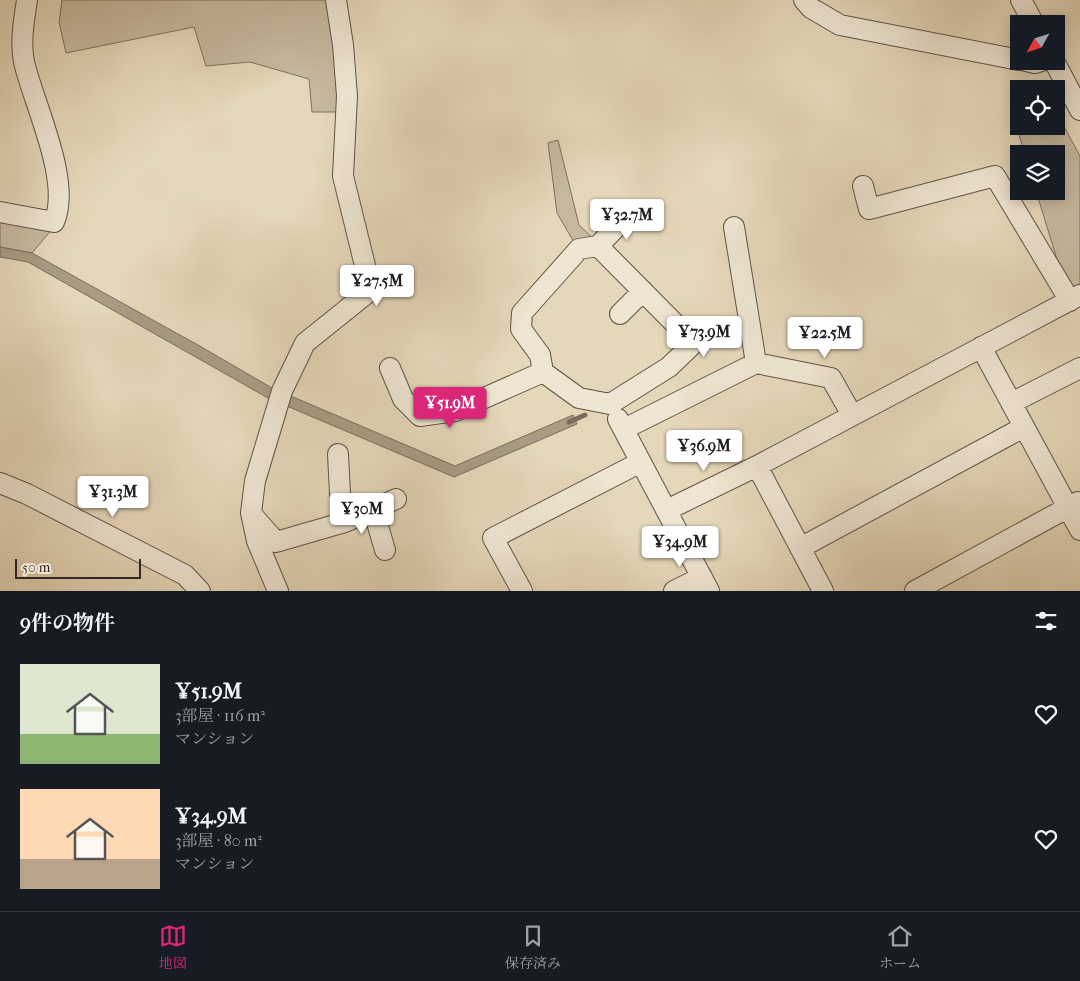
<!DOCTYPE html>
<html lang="ja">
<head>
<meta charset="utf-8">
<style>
	:root { --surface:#171b24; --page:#242831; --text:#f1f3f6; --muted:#9ea1a6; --line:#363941; --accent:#db2777 }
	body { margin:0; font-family:"IM FELL French Canon","Noto Serif JP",serif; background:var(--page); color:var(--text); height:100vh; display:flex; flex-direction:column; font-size:19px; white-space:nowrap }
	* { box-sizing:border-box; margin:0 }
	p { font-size:16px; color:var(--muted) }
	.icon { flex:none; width:28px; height:28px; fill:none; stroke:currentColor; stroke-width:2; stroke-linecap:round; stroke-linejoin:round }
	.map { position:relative; height:591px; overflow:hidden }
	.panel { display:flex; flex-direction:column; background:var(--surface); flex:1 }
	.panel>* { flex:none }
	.needle { width:32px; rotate:230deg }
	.controls { position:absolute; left:1010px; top:15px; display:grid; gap:10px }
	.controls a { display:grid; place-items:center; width:55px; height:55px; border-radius:0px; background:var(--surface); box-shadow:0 2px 12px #0003; font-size:25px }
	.scale { position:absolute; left:15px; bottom:12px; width:126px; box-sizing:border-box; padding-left:5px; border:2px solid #332921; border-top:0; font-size:14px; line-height:18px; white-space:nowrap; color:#332921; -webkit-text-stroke:4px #eee5d2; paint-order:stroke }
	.price { position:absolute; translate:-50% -42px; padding:0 11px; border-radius:5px; background:#fff; color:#222; font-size:16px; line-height:32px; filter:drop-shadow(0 1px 2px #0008) }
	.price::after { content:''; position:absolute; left:50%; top:30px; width:15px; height:11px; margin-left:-8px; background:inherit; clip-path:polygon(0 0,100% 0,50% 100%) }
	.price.on { background:var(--accent); color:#fff }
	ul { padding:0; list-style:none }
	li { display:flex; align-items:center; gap:15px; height:125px; padding:0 20px }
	li span { display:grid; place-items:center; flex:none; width:140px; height:100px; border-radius:0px; color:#555 }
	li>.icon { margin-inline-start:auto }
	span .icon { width:60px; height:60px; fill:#fffc; stroke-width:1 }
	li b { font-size:21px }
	h2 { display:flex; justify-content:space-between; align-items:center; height:60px; padding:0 20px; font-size:21px }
	.menu { display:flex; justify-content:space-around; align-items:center; height:70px; border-top:1px solid var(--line); background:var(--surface); font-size:14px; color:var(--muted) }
	.menu a { display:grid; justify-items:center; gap:2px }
	.menu .on { color:var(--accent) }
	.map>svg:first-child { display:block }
</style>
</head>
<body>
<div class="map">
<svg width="1080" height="591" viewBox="0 0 1080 591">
	<rect width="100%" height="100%" fill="#e5d7b9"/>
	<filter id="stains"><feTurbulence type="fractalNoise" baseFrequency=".004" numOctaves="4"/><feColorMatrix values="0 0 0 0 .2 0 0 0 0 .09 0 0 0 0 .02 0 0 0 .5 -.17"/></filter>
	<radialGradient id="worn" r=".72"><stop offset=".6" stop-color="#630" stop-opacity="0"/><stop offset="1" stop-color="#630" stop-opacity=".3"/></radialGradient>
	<path fill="#c7b99f" stroke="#7d7160" d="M62,0H331L343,112H312L309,79L250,62L206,66L194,27L66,53L59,22Z
		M1056,119H1060L1080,156V284L1067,292L1036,191H1056V154H1025L1015,122H1019V126H1056Z
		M558,140L579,225L595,240L575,244L557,213L548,143Z
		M0,218L53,228L32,253L0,247Z"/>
	<path fill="#a89c85" stroke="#796e5d" d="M0,247L32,253L198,345L272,388L455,466L573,415L577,424L454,477L268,398L28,262L0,257Z"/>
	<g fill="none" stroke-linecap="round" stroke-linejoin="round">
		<path stroke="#796e5d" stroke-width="5" d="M569,422L585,415"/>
		<defs>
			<path id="minor" d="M804,0L811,8L840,25L1019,60
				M1021,0L1034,24
				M1026,61L1035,63L1041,61
				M1054,61L1080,110
				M863,186L869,209L995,176L1070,301
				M0,212L54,222C72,181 34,105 24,62C20,42 24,20 27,0
				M734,227L756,363
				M598,246L694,343L669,367L610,404L579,398L543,372L540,355L521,329L522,313L579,249L598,246L630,213
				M620,314L643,291
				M981,347L1080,530
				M390,368L403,399L420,416L455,411L543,372
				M1011,403L1080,368
				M618,419L709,591
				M624,429L756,363L831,378L852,415
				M338,454L340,494L349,520
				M0,483L27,494L185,575L200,591
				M373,509L385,550
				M667,510L757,466
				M253,516L276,542L345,522L396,499
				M800,548L1024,427
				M278,591L257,541L251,513L255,481L282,391L305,343L371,290L343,176L347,96L343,45L336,0
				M522,591L493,538L641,462
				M674,591L702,577
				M823,591L757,466L1080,295
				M915,591L1078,502"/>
		</defs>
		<use href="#minor" stroke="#605447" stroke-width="22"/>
		<use href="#minor" stroke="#eee5d2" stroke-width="20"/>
	</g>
	<rect width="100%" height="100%" filter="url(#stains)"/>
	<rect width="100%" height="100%" fill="url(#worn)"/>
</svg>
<div class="controls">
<a><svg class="needle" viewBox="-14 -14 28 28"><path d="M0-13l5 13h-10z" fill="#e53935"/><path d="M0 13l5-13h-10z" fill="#9ea1a6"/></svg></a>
<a><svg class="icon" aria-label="locate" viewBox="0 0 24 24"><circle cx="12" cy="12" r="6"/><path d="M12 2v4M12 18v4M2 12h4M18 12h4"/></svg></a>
<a><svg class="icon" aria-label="layers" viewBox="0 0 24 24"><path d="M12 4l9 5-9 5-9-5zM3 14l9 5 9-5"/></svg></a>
</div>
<div class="scale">50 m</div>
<b class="price" style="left:627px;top:241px">¥32.7M</b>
<b class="price" style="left:377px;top:307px">¥27.5M</b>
<b class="price" style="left:704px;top:358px">¥73.9M</b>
<b class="price" style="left:825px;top:359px">¥22.5M</b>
<b class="price on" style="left:450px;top:429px">¥51.9M</b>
<b class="price" style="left:704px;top:472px">¥36.9M</b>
<b class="price" style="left:113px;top:518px">¥31.3M</b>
<b class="price" style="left:362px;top:535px">¥30M</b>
<b class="price" style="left:680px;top:568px">¥34.9M</b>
</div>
<section class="panel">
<h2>9件の物件<svg class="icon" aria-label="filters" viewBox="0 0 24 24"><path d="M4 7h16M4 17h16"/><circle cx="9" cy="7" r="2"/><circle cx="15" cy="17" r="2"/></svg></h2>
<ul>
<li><span style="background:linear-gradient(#dfe7d0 70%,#8fb573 0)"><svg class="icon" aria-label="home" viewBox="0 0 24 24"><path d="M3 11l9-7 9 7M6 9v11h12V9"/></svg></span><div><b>¥51.9M</b><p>3部屋 · 116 m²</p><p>マンション</p></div><svg class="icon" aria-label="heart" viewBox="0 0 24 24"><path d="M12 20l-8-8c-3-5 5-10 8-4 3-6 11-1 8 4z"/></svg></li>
<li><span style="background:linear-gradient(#ffd9b3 70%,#b9a48a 0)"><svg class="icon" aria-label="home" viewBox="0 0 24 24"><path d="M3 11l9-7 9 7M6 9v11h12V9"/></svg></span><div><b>¥34.9M</b><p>3部屋 · 80 m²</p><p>マンション</p></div><svg class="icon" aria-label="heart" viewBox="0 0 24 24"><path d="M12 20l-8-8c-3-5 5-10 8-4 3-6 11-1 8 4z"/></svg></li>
</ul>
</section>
<nav class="menu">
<a class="on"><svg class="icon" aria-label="map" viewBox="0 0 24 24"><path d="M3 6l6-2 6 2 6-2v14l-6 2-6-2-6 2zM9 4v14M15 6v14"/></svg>地図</a>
<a><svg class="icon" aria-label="saved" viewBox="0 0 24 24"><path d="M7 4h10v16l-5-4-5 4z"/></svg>保存済み</a>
<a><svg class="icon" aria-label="home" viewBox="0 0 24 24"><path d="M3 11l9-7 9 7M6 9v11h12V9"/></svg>ホーム</a>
</nav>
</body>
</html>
